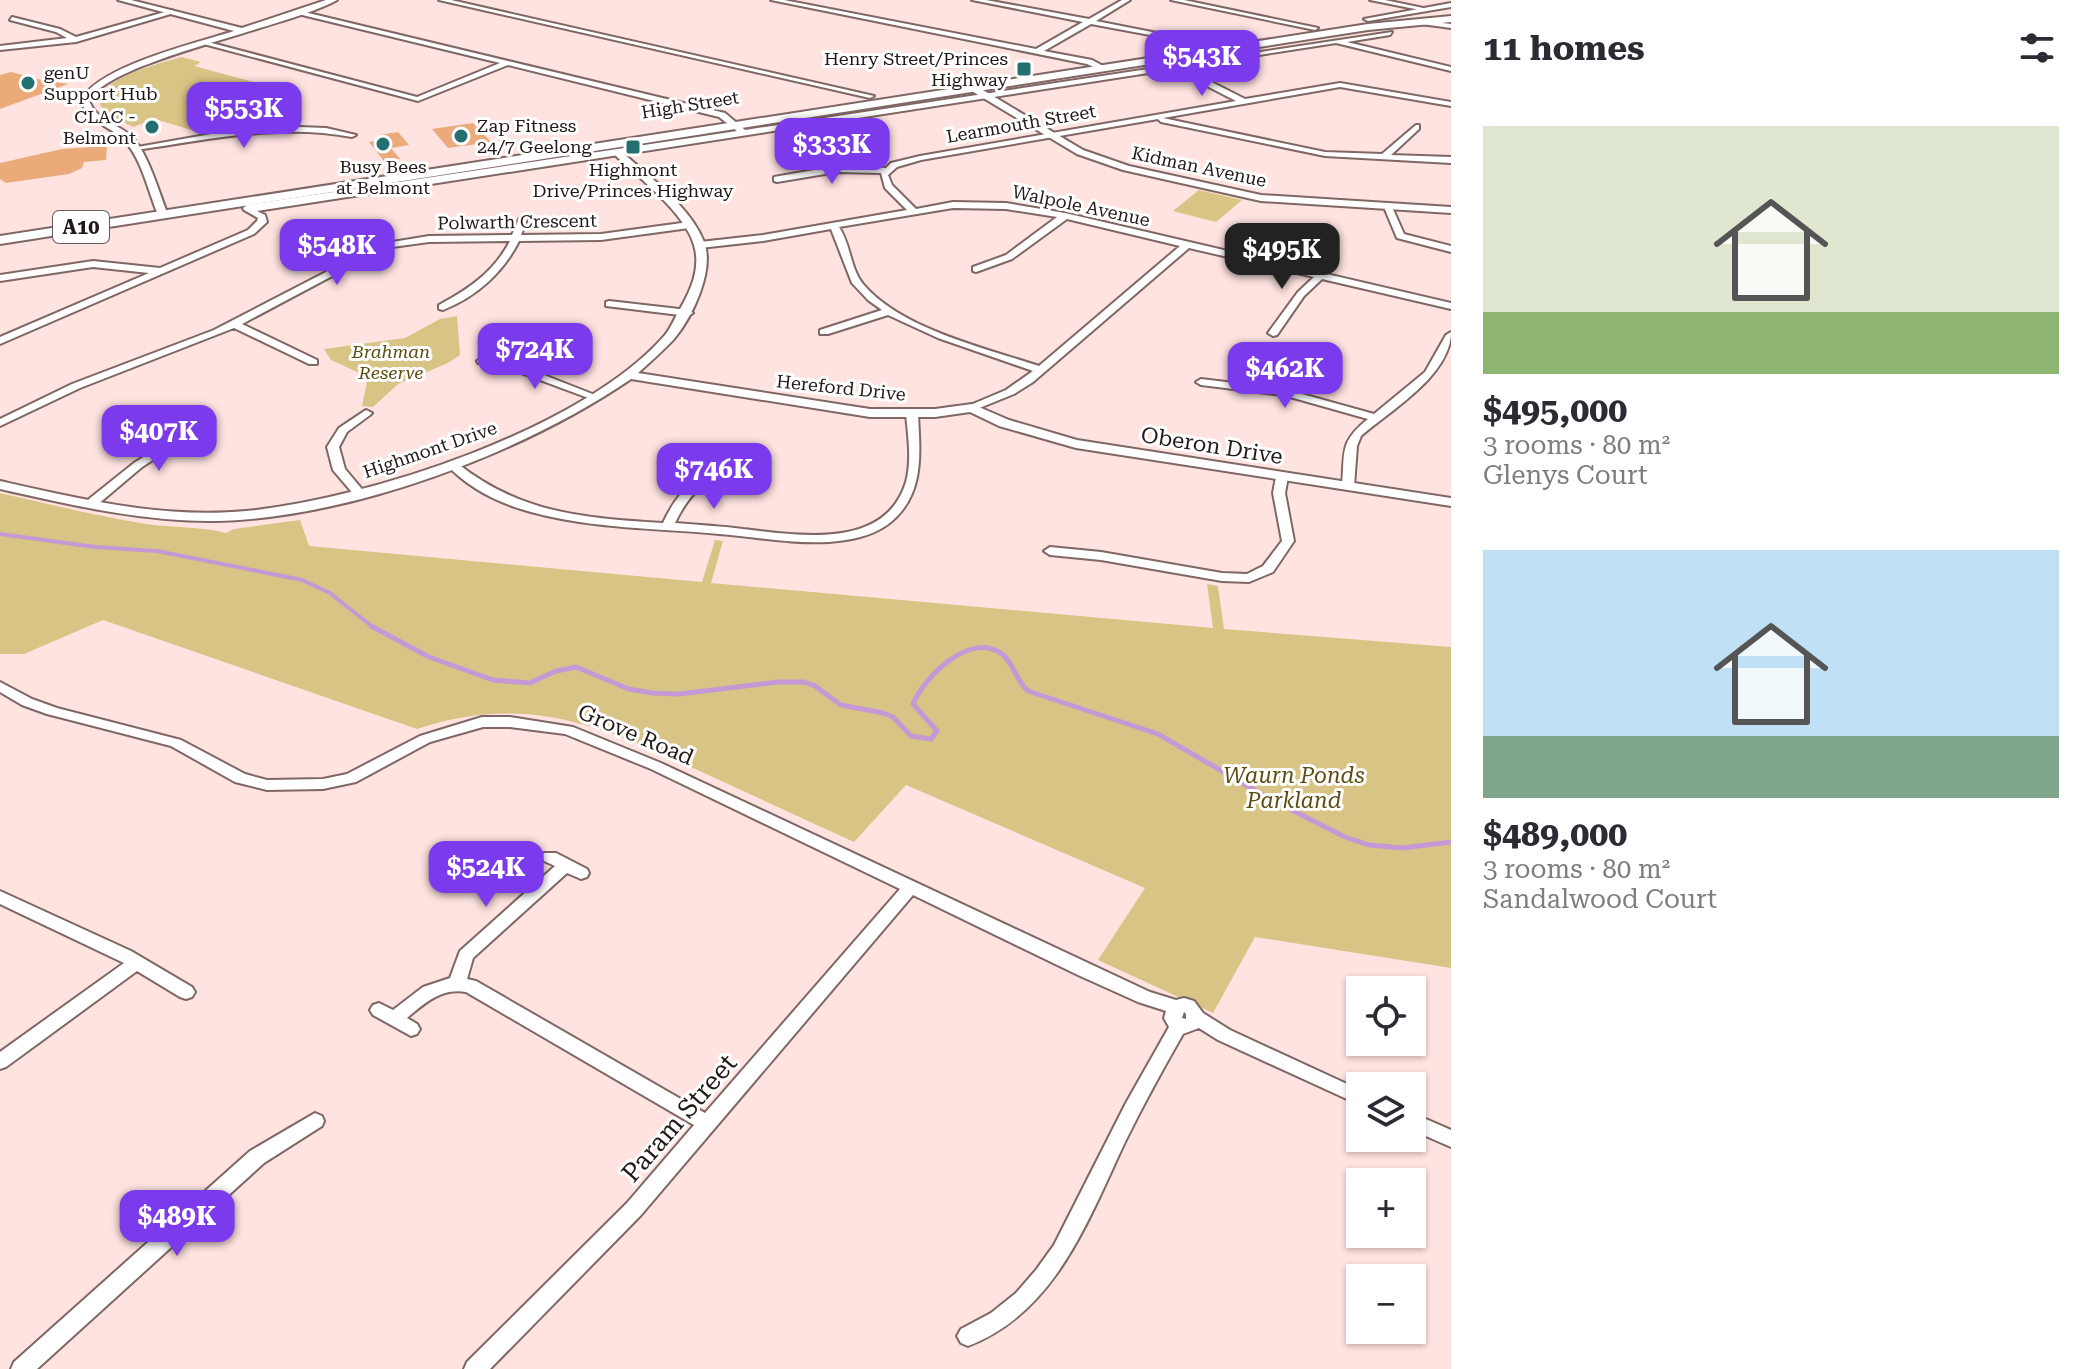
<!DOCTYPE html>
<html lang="en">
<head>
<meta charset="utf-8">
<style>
	:root { --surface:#fff; --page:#f7f7f7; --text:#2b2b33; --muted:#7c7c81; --accent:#7c3aed }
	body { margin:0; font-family:"Roboto Serif",serif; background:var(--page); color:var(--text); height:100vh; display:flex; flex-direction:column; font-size:30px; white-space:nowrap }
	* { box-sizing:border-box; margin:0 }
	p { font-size:26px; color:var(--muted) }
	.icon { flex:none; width:44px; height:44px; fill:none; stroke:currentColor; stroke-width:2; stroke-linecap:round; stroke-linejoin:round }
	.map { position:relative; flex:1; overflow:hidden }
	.side { display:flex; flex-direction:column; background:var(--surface); width:640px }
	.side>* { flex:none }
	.controls { position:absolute; left:1346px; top:976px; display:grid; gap:16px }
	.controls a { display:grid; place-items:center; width:80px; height:80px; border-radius:0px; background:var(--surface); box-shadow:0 2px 6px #0004; font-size:40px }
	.price { position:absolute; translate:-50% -68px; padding:0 18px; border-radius:16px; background:var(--accent); color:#fff; font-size:26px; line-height:52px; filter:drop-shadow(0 2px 4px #0008) }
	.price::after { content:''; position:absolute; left:50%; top:48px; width:24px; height:18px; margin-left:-12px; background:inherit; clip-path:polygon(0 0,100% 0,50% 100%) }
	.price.selected { background:#222; color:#fff }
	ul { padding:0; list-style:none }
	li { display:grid; align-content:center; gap:16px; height:424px; padding:0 32px }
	li span { display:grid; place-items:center; height:248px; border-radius:0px; color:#555 }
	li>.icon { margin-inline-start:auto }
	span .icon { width:144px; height:144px; fill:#fffc; stroke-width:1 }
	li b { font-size:34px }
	h2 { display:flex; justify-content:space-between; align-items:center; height:96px; padding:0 32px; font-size:34px }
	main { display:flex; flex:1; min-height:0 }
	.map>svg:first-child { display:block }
</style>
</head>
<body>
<main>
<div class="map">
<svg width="1451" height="1369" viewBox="0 0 1451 1369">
	<rect width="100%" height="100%" fill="#fee3e0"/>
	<path fill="#d8c485" d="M181,57L201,62L194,66L301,95L201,133L155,119L133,127C123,121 106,116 101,106C88,81 165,62 181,57Z
		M1199,190L1242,200L1216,222L1173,211Z
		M457,316L460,355L448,363L398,384L373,407L362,406L368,377L331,360L324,349L405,338L440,319Z
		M0,493C48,504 97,516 146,524C173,528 199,526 226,533L234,529L300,520L309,546L702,582L715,540L723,541L711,583L1213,628L1207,584L1218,586L1224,629L1451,647V968L1255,937L1213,1013L1098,960L1145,888L906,785L854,842C804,819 754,796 704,773C604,727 528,692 417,729L103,620L24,654H0Z"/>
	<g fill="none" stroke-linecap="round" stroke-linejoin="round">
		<path stroke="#c699d6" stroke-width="4" d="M0,534L95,547L157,551L302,580L330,593L374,628"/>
		<path stroke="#c699d6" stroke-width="5" d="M371,626L429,657L493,680L530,683L556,671L576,667L629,689L652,693L679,694L778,682H804L815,686L841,705L883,713L893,717L911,736L931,739L937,731L913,704C924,677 972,629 1003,655C1014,664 1016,681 1028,691L1158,734L1270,799L1345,837L1369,845L1402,848L1451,842"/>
	</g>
	<path fill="#eaaa79" d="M11,72L42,80L68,84L0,109V75Z
		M473,123L491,142L448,148L432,129Z
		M398,132L409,145L391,148L400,159L384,161L369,142L383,140L379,135Z
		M107,146L106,160L84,162L82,168L69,174L6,183L0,179V163L62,149Z"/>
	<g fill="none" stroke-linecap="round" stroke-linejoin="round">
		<defs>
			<path id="minor" d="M439,0H451L874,96L870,98Z
				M771,0H784L1036,49L1083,22L972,0H986L1089,19L1122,0H1130L1096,21L1213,44L1209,46L1091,24L1044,51L1092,60L1105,67L1106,69L1102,71L1087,64Z
				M1171,0H1184L1318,28L1315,30Z
				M1370,0H1385L1428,9L1425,11Z
				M172,10L174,13L76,42L0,50V46L67,38L56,32L10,20L12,17L60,29L76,37Z
				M296,10L725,113L745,130L1392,32L1390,35L1347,42L1451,67V71L1336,43L1182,67L1245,99L1340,83L1451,102V106L1340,87L1163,118L1325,152L1382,154L1416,125H1419V129L1391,155L1451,157V163L1325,156L1161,122L1158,119L921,160L897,167L888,175L892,185L916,209L953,202L1006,203L1065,213L1451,303V309L1322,279L1304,296L1277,335L1273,336L1268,333L1298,292L1314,277L1189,248L1033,382L1014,394L972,411L968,410V406L1006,390L1033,371L938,338L888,315L828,334H820V330L882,310L868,300L852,283L831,229L763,241L700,248L695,245L700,242L763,235L907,210L885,188L881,173L837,172L777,182L774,181V177L837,166L886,168L891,163L920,156L1236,101L1174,69L257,211L265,215L267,222L254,234L0,344V337L149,273L93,267L0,281V275L93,261L160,268L248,230L257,221L258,218L244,210L243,208L247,205L737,131L719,117L508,65L418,101L200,43L204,41L417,97L500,63L294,13ZM953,208L1006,209L1057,217L1006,255L973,267V271L976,272L1012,259L1067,219L1180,246L1039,366C985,348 901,329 863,284C850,268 851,245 839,227Z
				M1416,20L1451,24V28L1414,23Z
				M272,126L326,128L356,135L352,137C279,123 208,140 136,150L132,148L217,133Z
				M1385,205L1392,207L1404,234L1451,246V252L1397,238L1384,207Z
				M523,216L527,219L521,235L601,234L689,222L694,225L689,228L601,240L519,241C503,273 476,297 443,310L439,309V305C469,289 494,272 510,241L429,242L385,248L242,324L317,360V364H309L234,328L80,388L0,426V419L72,384L214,330L380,244L429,236L512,235L519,219Z
				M609,301L688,310L693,313L688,316L606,306V302Z
				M1451,332C1451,375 1391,410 1361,436L1357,446L1354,486L1348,490L1342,486C1345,452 1339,442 1368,419L1283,395L1201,385L1196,382L1201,379L1284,389L1374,414L1425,372L1446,335Z
				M482,358L511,362L600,397L599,399H591L505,367L478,363L477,361Z
				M366,410L372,413L370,415L347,432L339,447L345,469L366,494L360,498L356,497L333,470L327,447L339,428Z
				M912,411L918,414C920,455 925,497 887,525C870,537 849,540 829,542C792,544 756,537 719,534C656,528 593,529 531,512C501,504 469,489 447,465L449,463H457C521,514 584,518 663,523C679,488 702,469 739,459L745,462L743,464C710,475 690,491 675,523C698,525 721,526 743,529C798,535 885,551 906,482C912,460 908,436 906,414Z
				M207,417L213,420L211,422L142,467L97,505H89L87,502L89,499L134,463Z
				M1282,473L1288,477L1285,493L1294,541L1273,572L1249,582L1222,581L1101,560L1050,555L1044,551L1050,547L1101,552L1222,573L1247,574L1263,566L1282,541L1273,493L1276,477Z
				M0,682L32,699L57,708L181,740L245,774L267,780L323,779L347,774L420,736L482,717H510L573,727L661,763L1150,992L1176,1000L1184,998L1194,1001L1203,1013L1230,1030L1360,1090V1105L1218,1040L1199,1028L1183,1034C1163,1069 1143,1105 1125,1142C1088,1220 1056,1312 968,1346L961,1343L957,1336L961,1329L991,1313L1016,1293L1036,1270L1054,1245L1126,1103L1169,1027L1164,1018L1166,1011L1138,1002L1078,975L913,895L641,1215L490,1369H464L467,1362L627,1203L694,1125L466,992C441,988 425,1003 407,1018L417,1024L420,1029L417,1034L411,1036L373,1015L370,1010L373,1005L379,1003L393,1010L423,987L450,978L460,951L555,866L544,861L542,857L544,853H556L587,869L589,873L587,877L581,879L567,873L473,958L467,979L476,981L705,1113L900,889L651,769L565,734L510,727H483L430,742L356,782L323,789L267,790L235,782L171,746L47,714L22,705L0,692ZM1184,1012L1186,1014V1019L1182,1018Z
				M0,891L131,951L192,987L195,992L192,997L186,999L180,997L137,971L6,1067L0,1069V1052L124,963L0,904Z
				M315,1113L322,1116L324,1121L322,1126L264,1163L37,1369H11L14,1362L250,1151Z
				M1412,1113L1451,1130V1147L1412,1130Z"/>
			<path id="tertiary" d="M118,0H131L242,28L326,0H337C290,27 111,60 89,100C95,120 117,123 131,136C148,152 159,193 168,215L163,218L158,215C149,193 143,165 129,146C115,126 88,125 81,100C99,66 196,43 234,31Z
				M1451,3V7L1368,21L1364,19Z
				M960,80H966L1083,150L1129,166L1261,195L1451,207V213L1261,201L1123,170L1077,154L960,84Z
				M615,151H621C649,177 690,206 704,242C715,270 692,318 674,339C663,351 650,362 638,373L870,409H935L972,404L1009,420L1077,440L1451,498V506L1076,448L999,426L970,412L935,417H870L631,379C521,454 350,518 216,521C143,522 71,505 0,489V481C80,499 164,519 246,511C368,499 584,429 665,335C671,328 675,317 680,309C691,290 701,268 694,245C685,213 639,178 615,155Z"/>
			<path id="trunk" d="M1451,16V22L1368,30L0,244V236L1368,24Z"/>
		</defs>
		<use href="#minor" stroke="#7e6764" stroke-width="4"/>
		<use href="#tertiary" stroke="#7e6764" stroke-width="4"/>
		<use href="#trunk" stroke="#7e6764" stroke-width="4"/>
		<use href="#minor" fill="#fff" fill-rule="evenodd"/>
		<use href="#tertiary" fill="#fff" fill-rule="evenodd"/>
		<use href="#trunk" fill="#fff" fill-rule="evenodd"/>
	</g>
	<g fill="#246f6f" stroke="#fff" stroke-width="3">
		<rect x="1016" y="61" width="16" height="16" rx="4"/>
		<circle cx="28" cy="83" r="8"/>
		<circle cx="152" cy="127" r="8"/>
		<circle cx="461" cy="136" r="8"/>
		<circle cx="383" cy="144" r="8"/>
		<rect x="625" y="139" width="16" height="16" rx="4"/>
	</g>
	<g text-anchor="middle" stroke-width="6" stroke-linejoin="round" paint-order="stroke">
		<g font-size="18" fill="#211817" stroke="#fff" text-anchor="end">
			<text x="1008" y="65">Henry Street/Princes<tspan x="1008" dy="21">Highway</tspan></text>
			<text x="44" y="79" text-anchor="start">genU<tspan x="44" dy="21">Support Hub</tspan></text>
			<text x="136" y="123">CLAC -<tspan x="136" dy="21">Belmont</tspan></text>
			<text x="477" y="132" text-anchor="start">Zap Fitness<tspan x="477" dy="21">24/7 Geelong</tspan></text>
			<text x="383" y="173" text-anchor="middle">Busy Bees<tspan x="383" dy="21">at Belmont</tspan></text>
			<text x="633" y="176" text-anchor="middle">Highmont<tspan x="633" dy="21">Drive/Princes Highway</tspan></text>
		</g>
		<g font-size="18" fill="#211817" stroke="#fff">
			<text transform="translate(690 105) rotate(-9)" y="6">High Street</text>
			<text transform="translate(1021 124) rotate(-10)" y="6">Learmouth Street</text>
			<text transform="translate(1199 167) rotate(12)" y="6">Kidman Avenue</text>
			<text transform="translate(1081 206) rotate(12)" y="6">Walpole Avenue</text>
			<text transform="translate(517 222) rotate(-1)" y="6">Polwarth Crescent</text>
			<text transform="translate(841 388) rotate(6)" y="6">Hereford Drive</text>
			<text transform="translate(430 450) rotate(-19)" y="6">Highmont Drive</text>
		</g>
		<g font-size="18" font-style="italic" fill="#5c4c10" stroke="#fff">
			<text x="391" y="358">Brahman<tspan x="391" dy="21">Reserve</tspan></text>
		</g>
		<rect fill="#fff" stroke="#645d5d" stroke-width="2" x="53" y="211" width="56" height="32" rx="6"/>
		<g font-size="20" font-weight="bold" fill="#211817">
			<text x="81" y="234">A10</text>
		</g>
		<g font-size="22" fill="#211817" stroke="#fff">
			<text transform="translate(1212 445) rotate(9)" y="8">Oberon Drive</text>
			<text transform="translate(636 734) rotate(23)" y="8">Grove Road</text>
		</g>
		<g font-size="22" font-style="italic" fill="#5c4c10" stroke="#fff">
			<text x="1294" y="783">Waurn Ponds<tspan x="1294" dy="25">Parkland</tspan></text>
		</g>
		<g font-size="26" fill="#211817" stroke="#fff">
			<text transform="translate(679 1118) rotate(-49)" y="9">Param Street</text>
		</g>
	</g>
</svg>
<div class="controls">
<a><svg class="icon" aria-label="locate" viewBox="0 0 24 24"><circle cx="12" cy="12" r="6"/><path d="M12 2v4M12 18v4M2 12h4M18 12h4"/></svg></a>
<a><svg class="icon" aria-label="layers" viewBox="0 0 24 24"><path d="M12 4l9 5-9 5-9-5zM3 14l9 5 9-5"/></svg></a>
<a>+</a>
<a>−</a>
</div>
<b class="price" style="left:1202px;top:98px">$543K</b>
<b class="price" style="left:244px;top:150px">$553K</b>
<b class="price" style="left:832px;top:186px">$333K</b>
<b class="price" style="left:337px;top:287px">$548K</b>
<b class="price selected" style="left:1282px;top:291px">$495K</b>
<b class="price" style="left:535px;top:391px">$724K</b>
<b class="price" style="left:1285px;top:410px">$462K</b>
<b class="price" style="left:159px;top:473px">$407K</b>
<b class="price" style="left:714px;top:511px">$746K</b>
<b class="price" style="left:486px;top:909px">$524K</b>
<b class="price" style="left:177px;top:1258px">$489K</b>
</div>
<section class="side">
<h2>11 homes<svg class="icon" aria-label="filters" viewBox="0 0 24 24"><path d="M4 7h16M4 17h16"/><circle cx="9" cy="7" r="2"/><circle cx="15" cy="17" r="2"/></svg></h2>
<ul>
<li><span style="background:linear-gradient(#dfe7d0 75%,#8fb573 0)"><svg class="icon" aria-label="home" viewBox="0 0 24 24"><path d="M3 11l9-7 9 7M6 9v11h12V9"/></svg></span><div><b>$495,000</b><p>3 rooms · 80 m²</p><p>Glenys Court</p></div></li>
<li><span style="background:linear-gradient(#bfe0f5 75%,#7fa58c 0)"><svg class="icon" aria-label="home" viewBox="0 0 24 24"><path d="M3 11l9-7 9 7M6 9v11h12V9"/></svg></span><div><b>$489,000</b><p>3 rooms · 80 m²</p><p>Sandalwood Court</p></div></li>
</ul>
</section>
</main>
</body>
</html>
